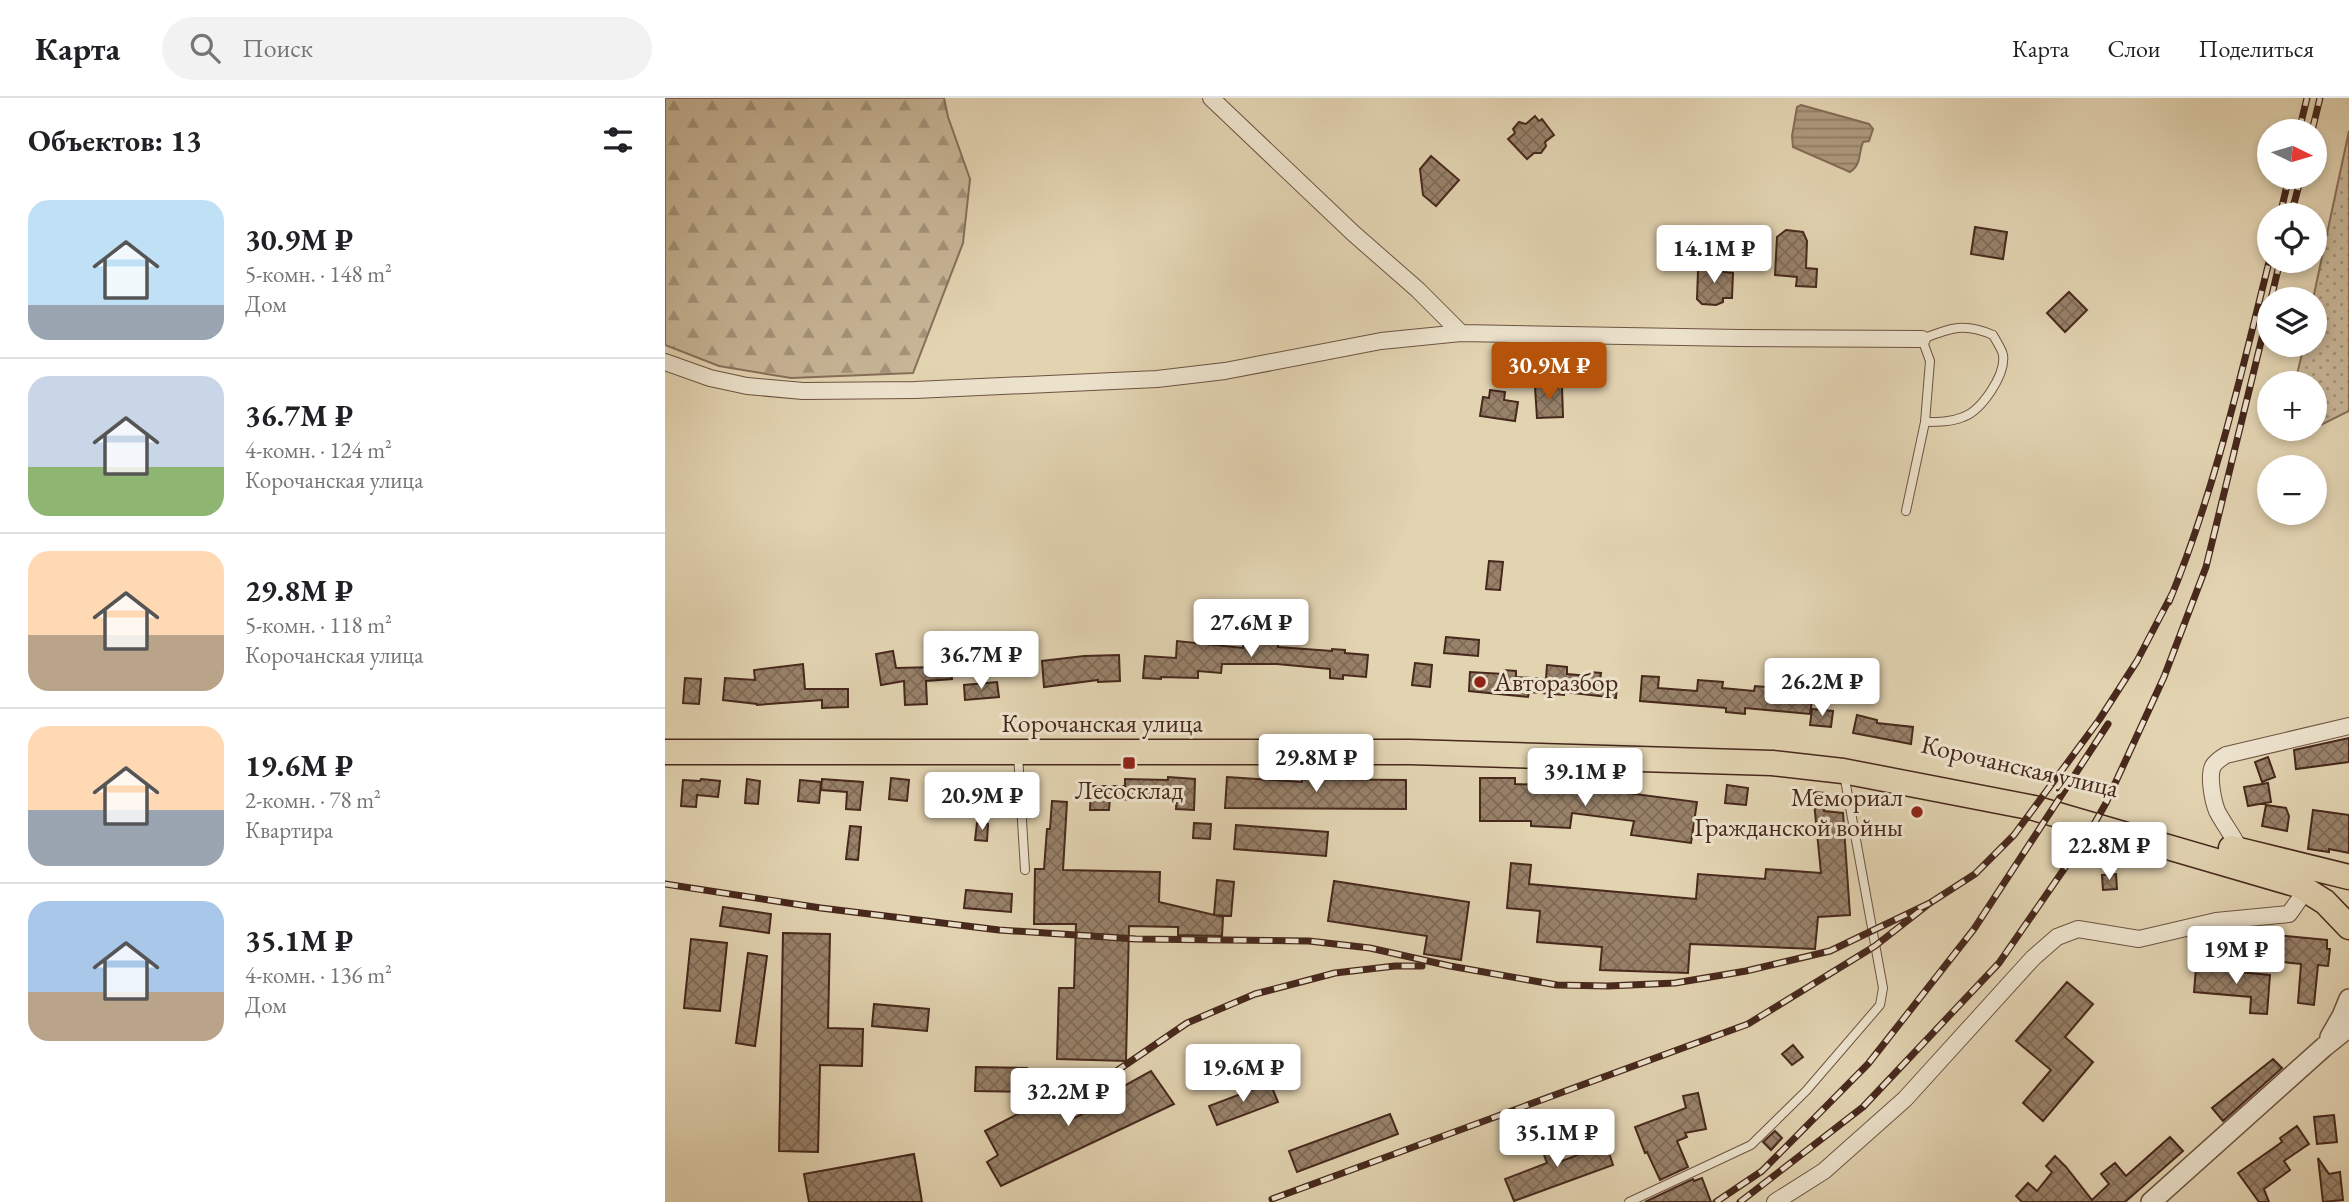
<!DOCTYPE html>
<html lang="ru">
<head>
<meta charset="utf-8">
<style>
	:root { --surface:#fff; --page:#f2f2f2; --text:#202124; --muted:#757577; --line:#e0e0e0; --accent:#b45309 }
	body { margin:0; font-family:"EB Garamond",serif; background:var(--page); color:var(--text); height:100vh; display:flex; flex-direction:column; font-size:26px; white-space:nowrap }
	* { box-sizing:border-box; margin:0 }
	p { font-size:23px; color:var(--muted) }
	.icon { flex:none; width:38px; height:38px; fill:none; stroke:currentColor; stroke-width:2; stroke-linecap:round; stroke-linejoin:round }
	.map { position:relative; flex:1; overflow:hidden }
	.drawer { display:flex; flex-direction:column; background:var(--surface); width:665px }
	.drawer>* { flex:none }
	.needle { width:46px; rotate:95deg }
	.controls { position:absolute; left:1592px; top:21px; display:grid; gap:14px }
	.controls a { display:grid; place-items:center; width:70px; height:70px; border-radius:50%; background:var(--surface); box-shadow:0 4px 10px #0003; font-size:35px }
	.price { position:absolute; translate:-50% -60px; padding:0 16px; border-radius:7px; background:#fff; color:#222; font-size:23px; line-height:46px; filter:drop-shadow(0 2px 4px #0008) }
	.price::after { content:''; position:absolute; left:50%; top:42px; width:21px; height:16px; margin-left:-10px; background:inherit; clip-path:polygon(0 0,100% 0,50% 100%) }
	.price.active { background:var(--accent); color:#fff }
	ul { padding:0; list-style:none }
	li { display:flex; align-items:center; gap:21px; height:175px; padding:0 28px }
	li+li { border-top:2px solid var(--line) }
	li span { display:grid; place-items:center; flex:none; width:196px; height:140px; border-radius:21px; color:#555 }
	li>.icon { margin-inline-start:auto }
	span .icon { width:84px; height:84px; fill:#fffc; stroke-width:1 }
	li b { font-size:30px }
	h2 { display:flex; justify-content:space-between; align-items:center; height:84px; padding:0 28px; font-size:30px }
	header { display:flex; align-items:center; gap:42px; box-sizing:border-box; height:98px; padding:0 35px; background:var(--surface); border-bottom:2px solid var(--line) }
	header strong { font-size:33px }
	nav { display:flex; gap:38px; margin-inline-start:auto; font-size:24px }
	.search { width:490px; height:63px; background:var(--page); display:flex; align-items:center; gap:18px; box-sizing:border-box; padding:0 24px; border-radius:38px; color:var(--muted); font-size:26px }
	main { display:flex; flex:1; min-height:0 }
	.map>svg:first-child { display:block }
</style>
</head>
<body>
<header>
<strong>Карта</strong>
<div class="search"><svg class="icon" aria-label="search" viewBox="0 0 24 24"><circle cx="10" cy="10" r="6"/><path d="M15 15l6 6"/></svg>Поиск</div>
<nav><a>Карта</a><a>Слои</a><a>Поделиться</a></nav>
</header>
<main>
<section class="drawer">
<h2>Объектов: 13<svg class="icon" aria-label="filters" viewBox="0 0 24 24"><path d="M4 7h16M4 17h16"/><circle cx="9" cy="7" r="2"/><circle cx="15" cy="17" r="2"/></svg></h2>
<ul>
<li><span style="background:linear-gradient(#bfe0f5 75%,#9aa5b1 0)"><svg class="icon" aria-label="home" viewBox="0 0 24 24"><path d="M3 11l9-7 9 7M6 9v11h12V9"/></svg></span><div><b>30.9M ₽</b><p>5-комн. · 148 m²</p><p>Дом</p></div></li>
<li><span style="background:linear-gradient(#c9d6e8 65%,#8fb573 0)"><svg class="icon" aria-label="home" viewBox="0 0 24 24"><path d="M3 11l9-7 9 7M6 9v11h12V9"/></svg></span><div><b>36.7M ₽</b><p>4-комн. · 124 m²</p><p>Корочанская улица</p></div></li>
<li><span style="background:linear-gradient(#ffd9b3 60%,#b9a48a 0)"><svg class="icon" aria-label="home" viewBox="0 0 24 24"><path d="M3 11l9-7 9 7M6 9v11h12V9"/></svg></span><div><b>29.8M ₽</b><p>5-комн. · 118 m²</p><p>Корочанская улица</p></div></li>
<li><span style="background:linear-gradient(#ffd9b3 60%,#9aa5b1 0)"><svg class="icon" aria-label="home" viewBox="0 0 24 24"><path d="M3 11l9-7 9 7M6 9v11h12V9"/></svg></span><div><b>19.6M ₽</b><p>2-комн. · 78 m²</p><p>Квартира</p></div></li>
<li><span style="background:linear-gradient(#a9c7e8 65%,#b9a48a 0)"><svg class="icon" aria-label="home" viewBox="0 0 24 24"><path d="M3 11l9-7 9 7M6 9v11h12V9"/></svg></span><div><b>35.1M ₽</b><p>4-комн. · 136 m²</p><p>Дом</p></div></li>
</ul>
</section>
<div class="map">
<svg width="1684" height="1104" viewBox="0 0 1684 1104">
	<defs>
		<pattern id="grass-dots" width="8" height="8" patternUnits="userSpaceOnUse" patternTransform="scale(1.75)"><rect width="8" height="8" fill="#c8b698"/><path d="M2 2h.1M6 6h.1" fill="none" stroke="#a4947b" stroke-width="1.8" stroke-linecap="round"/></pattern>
		<pattern id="forest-firs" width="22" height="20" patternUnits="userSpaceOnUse" patternTransform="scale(1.75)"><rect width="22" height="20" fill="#c8b698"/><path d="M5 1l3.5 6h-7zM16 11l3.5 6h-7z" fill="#a4947b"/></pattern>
		<pattern id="water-rules" width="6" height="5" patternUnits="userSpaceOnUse" patternTransform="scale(1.75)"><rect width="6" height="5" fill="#ad997e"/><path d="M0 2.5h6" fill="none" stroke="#8f7d66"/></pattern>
		<pattern id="building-cross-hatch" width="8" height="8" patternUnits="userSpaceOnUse" patternTransform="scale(1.75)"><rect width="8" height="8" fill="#988169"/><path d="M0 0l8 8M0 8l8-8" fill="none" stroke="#7e6a56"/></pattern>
	</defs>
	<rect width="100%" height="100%" fill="#e2d3b1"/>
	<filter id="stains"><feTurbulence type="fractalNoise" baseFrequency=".00286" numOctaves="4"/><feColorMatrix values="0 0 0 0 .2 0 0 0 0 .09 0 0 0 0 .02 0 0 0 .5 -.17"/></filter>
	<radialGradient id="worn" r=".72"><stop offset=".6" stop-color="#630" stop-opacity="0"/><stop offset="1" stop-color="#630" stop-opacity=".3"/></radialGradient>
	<path fill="url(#grass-dots)" stroke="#886f5a" stroke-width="2" d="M1684,33V313L1650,330V285H1630L1639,247H1650V201H1648Z"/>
	<path fill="url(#forest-firs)" stroke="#886f5a" stroke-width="2" d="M0,0H279L283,19L305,81L298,145L248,275L126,280L54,268L0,247Z"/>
	<path fill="url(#water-rules)" stroke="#846c57" stroke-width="2" d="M1136,7L1204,26L1208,31L1204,43L1198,44C1193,56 1197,66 1185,74L1128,49L1127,38L1132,9Z"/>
	<path fill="url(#building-cross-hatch)" stroke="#47281c" stroke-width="2" d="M870,18L874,23L877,21L889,37L880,44L881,48L876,55H869L862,61L843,41L850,35L848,31L854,24L861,26Z
		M766,58L794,82L771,108L758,97L755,71Z
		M1310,129L1342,134L1338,161L1306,156Z
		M1121,132L1138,134L1142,143L1141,170L1152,171L1151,189L1131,188L1132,179L1110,177L1112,139Z
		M1041,166L1052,167L1059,174L1068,175L1067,200H1058V204L1051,207L1037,206L1032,201L1033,173Z
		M1404,194L1422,212L1400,234L1382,215Z
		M897,288L898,319L872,320L870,289Z
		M825,292L840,294L839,302L853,304L850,323L815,318L818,299L824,300Z
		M824,463L838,464L835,492L821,491Z
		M579,538H597V544L613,546V549L667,553V551L680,552V555L703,557L701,579L678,577V581L665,580V571L612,566H557L556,575L533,573V580L496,579V581L478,580L480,558L511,560L512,543L578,550Z
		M781,539L814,542L813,558L779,555Z
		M284,549L287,581L261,583L262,606L240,607L239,583L216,587L211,556L228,553L231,570L271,569L270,550Z
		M454,557L455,583L433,584V582L379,589L377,563L419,558Z
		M750,565L767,567L765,589L747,587Z
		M138,566L140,591H183V609L157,610V602L92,607V606L58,602L60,580L90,582L89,572Z
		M882,567L902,569V576L924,578L925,574L936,575L935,582L952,583L951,600L899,594V597L864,594L863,599L804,593L805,574L839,576V572L851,573V579L881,581Z
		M977,578L994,579L993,590L1032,593L1033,582L1058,584L1057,590L1089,593L1090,588L1112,590L1111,599L1147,602L1145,616L1080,610V616L1061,614V610L975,603Z
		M20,580L36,581L34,606L18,605Z
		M332,584L334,599L300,602L299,587Z
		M1147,611L1168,613L1166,629L1145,627Z
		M1192,617L1212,622V625L1248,629L1246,646L1188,635Z
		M1684,640V664L1631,671L1629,652Z
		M1603,659L1610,679L1597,684L1590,664Z
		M503,679L530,681L529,712L511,711L512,697L486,696V702L445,701L444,712H425L426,688H460V681L503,682Z
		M562,679L637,684V681L741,682V711L560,710Z
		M226,680L244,682L242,703L224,701Z
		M815,680H850V686L908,688L1032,704L1026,745L966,737L969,723L907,715L905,730L866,728V723H815Z
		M36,681L55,683L53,699L32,697L31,709L16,708L18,682L35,683Z
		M82,681L95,683L93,706L80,705Z
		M157,681L198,684L195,712L181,711L182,694L156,692Z
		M302,681L324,683L322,705L281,702L280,712L267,711L269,682L301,685Z
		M135,682L156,684L154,705L133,703Z
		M1603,685L1606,704L1583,708L1579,689Z
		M1062,687L1083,690L1081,707L1060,705Z
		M1148,694L1160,695L1159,713L1178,715L1185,817L1153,819L1150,851L1025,846L1023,875L935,872L937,849L872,844L875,813L842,810L846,765L866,767L864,786L1031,801L1033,776L1100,781L1101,771L1156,775Z
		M387,703L402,704L398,772L495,774L494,804L558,819L557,838L513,837V829L464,828L461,963L392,961L394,890H409L411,826H369L370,771H379L382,731H385Z
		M1601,707L1621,710L1624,718L1622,733L1597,728Z
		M1648,712L1684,717V755L1664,751V754L1643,751Z
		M312,725L323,726L322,743L310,742Z
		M529,725L546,726L545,741L528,740Z
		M571,727L663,734L661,758L569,751Z
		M185,728L196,729L193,762L181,761Z
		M1451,776L1452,791L1438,792L1437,777Z
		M552,782L569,784L566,818L549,817Z
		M669,783L804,804L796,862L759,856L762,838L663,823Z
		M301,792L347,796L346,814L299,810Z
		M58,809L106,816L104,835L55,828Z
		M118,835L165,836L163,930L198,931L197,968L155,967L153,1054L114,1053Z
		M1611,837L1662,842V851H1665L1663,868L1653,867L1649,907L1633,905L1636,866L1608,863Z
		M26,841L62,845L55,913L19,910Z
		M83,855L102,858L90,948L71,945Z
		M1531,870L1605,877L1602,916L1585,915L1586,899L1529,894Z
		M1402,884L1428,906L1400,939L1428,964L1378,1023L1358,1005L1386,972L1351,943Z
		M209,906L264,911L262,933L207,928Z
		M1128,947L1138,959L1127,967L1117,956Z
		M1608,961L1617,970L1558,1023L1547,1010Z
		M311,969L362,970L361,994L310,993Z
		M486,973L509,1006L336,1088L322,1064L333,1057L320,1033L391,996L405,1022L441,1005L439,999Z
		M605,985L613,1004L552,1027L544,1008Z
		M1033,995L1041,1031L1020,1035L1022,1039L1012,1043L1023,1069L995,1082L982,1054L980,1055L970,1029L1021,1010L1018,998Z
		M725,1016L733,1036L632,1074L624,1053Z
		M1669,1017L1672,1044L1652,1046L1649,1019Z
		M1632,1028L1644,1046L1619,1063L1625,1072L1599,1091L1604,1104H1594L1573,1075L1617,1044L1615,1040Z
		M1110,1033L1117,1040L1106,1052L1098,1044Z
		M886,1036L897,1063L941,1046L948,1067L849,1103L840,1081L882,1065L873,1041Z
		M1505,1039L1518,1053L1460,1104H1357L1351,1098L1363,1085L1372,1093L1387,1074L1381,1068L1390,1058L1401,1069L1427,1102L1444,1086L1436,1076L1450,1065L1461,1078Z
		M249,1056L257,1104H144L139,1076Z
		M1653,1060L1664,1076L1675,1074L1678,1102L1658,1104Z
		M1037,1080L1046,1104H980L1028,1081L1029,1083Z"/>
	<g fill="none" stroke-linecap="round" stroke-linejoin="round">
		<defs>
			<path id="service" d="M1241,413L1260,324L1265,263L1257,241C1285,230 1299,224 1328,237C1331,243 1337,251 1338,257C1341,277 1316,313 1298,319C1286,324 1273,324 1260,324
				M353,656L360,772
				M964,1104L1086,1047L1141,993L1215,907L1218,890L1179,676"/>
			<path id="minor" d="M546,0L688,135L753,192L796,235
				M0,264L45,280L82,288L138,293L250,292L492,281L560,273L716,243L796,235L1075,240L1257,241
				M1575,753C1569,738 1559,727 1552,713C1548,703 1543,678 1548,668C1551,663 1556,660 1561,657L1684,628
				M1110,1104L1159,1073L1240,1001L1368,860L1392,839L1413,831L1474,841L1551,823L1624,816L1641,792"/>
			<path id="tertiary" d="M1665,939L1677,918L1684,901
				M1486,1104L1659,949L1684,929"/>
			<path id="primary" d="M0,654H745L1107,665L1178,673L1369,710L1633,787L1660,804L1684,829
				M1566,750L1684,779"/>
		</defs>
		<use href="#service" stroke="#6e5341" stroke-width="10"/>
		<use href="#minor" stroke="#6e5341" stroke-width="18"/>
		<use href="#tertiary" stroke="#6e5341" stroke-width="22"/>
		<use href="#primary" stroke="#47281c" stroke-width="27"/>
		<use href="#service" stroke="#ece2cc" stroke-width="8"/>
		<use href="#minor" stroke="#ece2cc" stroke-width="16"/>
		<use href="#tertiary" stroke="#ece2cc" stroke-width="19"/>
		<use href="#primary" stroke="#e2d3b1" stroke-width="24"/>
		<defs>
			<path id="rail" d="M1634,33L1642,0
				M1647,33L1655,0
				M1615,117L1624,79
				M1626,117L1636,79
				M1606,201L1615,163
				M1504,504C1550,393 1576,276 1605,160
				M0,786L156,810L334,832L471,841L644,843L705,850L785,868L892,887L943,888L1010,885L1081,873L1165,853L1265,805
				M406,1004L522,925L590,896L670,875L730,868H757
				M607,1101L1083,926L1210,848L1265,805L1310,776L1349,737L1434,622L1472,563L1507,496
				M1051,1104L1097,1073L1203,966L1309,831L1443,626
				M1075,1104L1198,1009L1334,865L1424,735L1441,705L1499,579L1541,469L1605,207"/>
		</defs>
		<use href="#rail" stroke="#47281c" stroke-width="7"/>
		<use href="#rail" stroke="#ece2cc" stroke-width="4.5" stroke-dasharray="13" stroke-linecap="butt"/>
	</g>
	<g fill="#8f2418" stroke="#ece2cc" stroke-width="2.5">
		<circle cx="815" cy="584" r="7"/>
		<rect x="457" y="658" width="14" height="14" rx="3.5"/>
		<circle cx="1252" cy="714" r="7"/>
	</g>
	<g text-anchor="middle" stroke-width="6" stroke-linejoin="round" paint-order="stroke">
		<g font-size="26" fill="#47281c" stroke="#ece2cc" text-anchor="start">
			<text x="829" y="593">Авторазбор</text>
			<text x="464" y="701" text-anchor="middle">Лесосклад</text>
			<text x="1238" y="708" text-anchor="end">Мемориал<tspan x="1238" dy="30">Гражданской войны</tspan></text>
		</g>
		<g font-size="26" fill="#47281c" stroke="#ece2cc">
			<text x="437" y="634">Корочанская улица</text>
			<text transform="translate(1355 668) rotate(13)" y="9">Корочанская улица</text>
		</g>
	</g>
	<rect width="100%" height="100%" filter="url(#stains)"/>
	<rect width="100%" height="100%" fill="url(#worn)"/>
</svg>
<div class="controls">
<a><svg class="needle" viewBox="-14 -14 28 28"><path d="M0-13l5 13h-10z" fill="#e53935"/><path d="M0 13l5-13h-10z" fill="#757577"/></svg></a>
<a><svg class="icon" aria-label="locate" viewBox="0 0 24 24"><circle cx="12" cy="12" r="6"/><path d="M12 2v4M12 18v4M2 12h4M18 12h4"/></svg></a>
<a><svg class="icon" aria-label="layers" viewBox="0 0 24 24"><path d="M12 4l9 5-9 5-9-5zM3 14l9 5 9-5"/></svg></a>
<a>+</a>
<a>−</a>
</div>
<b class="price" style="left:1049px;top:187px">14.1M ₽</b>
<b class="price active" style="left:884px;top:304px">30.9M ₽</b>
<b class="price" style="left:586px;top:561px">27.6M ₽</b>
<b class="price" style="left:316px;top:593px">36.7M ₽</b>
<b class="price" style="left:1157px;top:620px">26.2M ₽</b>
<b class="price" style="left:651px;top:696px">29.8M ₽</b>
<b class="price" style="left:920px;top:710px">39.1M ₽</b>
<b class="price" style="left:317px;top:734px">20.9M ₽</b>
<b class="price" style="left:1444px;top:784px">22.8M ₽</b>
<b class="price" style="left:1571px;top:888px">19M ₽</b>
<b class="price" style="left:578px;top:1006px">19.6M ₽</b>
<b class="price" style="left:403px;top:1030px">32.2M ₽</b>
<b class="price" style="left:892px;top:1071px">35.1M ₽</b>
</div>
</main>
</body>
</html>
